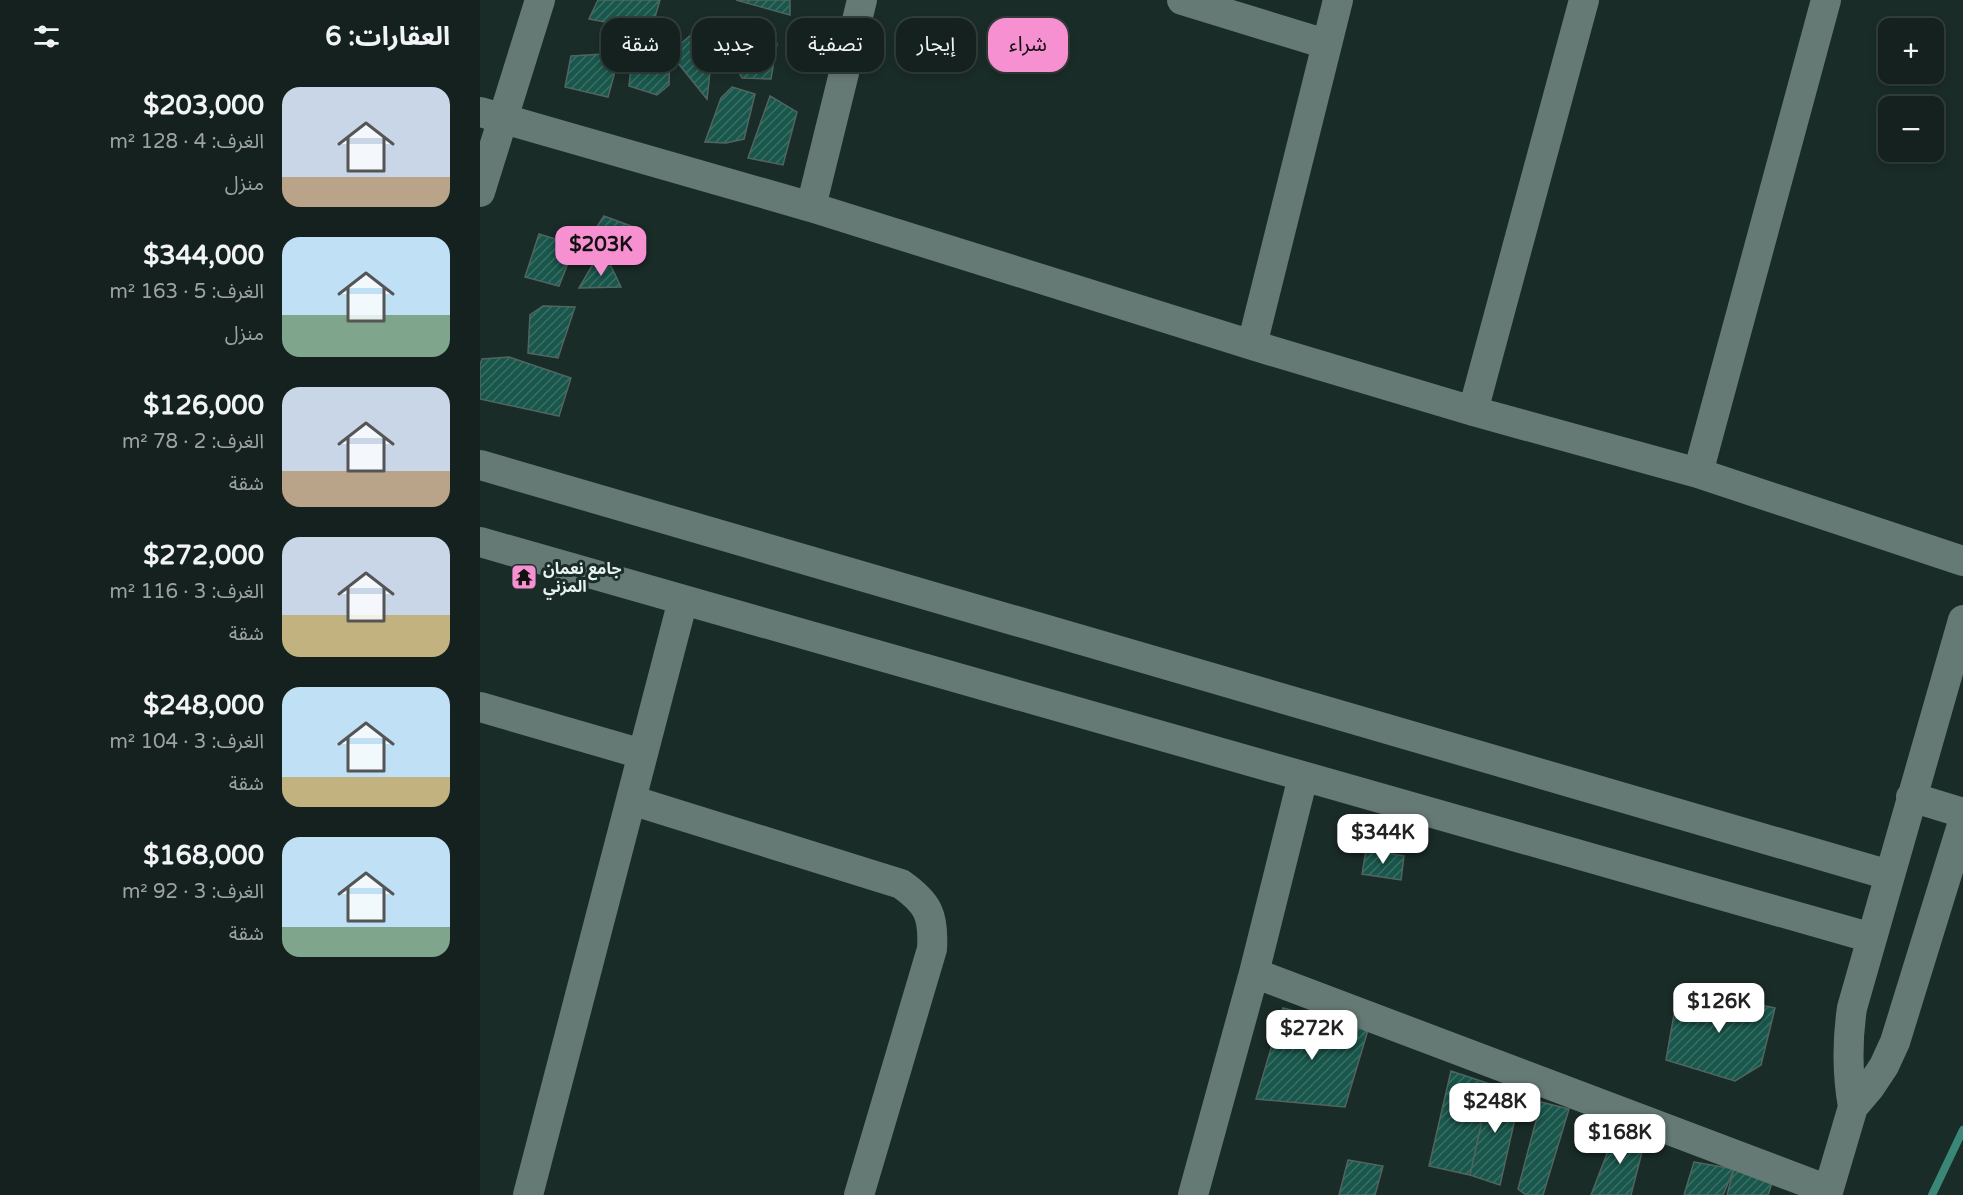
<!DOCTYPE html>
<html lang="ar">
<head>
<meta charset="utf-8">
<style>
	:root { --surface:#14211e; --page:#212e2b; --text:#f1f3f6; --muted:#9da3a4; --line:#333e3c; --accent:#f690d1 }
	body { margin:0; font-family:"Varela Round","Noto Sans Arabic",sans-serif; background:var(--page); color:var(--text); direction:rtl; height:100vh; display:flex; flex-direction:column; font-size:22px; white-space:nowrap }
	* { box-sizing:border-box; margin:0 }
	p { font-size:20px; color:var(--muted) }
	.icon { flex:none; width:33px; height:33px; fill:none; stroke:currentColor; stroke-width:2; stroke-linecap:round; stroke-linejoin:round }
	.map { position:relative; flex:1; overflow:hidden; direction:ltr }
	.drawer { display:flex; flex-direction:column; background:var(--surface); width:480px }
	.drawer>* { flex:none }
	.banner { position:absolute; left:18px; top:18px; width:570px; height:54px; direction:rtl; display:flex; gap:12px }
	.tools { position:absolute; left:1398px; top:18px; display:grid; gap:12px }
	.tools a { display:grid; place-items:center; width:66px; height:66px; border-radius:12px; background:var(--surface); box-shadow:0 3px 9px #0003,0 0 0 2px var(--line); font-size:30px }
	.price { position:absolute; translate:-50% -51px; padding:0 14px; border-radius:12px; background:#fff; color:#222; font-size:20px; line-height:39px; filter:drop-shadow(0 2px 3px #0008) }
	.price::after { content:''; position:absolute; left:50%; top:36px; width:18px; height:14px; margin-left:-9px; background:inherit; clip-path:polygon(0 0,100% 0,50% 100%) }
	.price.active { background:var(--accent); color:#111 }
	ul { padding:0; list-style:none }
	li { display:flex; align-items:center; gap:18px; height:150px; padding:0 30px }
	li span { display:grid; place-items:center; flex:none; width:168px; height:120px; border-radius:18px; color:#555 }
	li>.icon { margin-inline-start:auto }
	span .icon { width:72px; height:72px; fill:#fffc; stroke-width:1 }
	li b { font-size:26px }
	h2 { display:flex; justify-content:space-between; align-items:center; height:72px; padding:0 30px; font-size:26px }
	.tag { padding:0 21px; border-radius:18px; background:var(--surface); box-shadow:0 3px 9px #0003,0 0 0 2px var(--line); font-size:21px; line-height:54px }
	.tag.active { background:var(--accent); color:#111 }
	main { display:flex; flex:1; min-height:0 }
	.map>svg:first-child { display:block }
</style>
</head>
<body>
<main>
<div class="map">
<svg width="1483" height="1195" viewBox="0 0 1483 1195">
	<defs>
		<pattern id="building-hatch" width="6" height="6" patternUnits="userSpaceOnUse" patternTransform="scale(1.5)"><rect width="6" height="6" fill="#19564b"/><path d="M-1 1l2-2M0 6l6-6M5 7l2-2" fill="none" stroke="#3a6f65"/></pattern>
	</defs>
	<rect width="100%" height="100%" fill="#1a2c28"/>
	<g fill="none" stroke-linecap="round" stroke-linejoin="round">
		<path stroke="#3a8778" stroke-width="8" d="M1452,1195L1483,1130"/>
	</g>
	<path fill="url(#building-hatch)" stroke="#516560" stroke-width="1.5" d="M118,0H180L171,31L109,19Z
		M256,0H310V15Z
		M286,24L297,44L291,79L262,78L251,57V29Z
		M211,35L233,45L227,99L190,53Z
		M153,49L190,53L189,85L177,95L149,86Z
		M140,53L128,97L85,87L91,56Z
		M252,87L275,94L264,139L246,143L225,142L241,98Z
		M290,96L317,112L303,165L268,158Z
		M124,216L159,229L151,244L123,245L109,239Z
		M59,234L95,245L79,286L45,277Z
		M116,259L130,264L141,287L99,288Z
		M63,306L95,307L78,358L48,353L50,315Z
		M29,357L91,378L79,416L0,399V365L2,359Z
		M886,850L924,856L921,880L882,874Z
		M1199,986L1295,1008L1281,1065L1255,1081L1186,1060Z
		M803,1008L888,1030L865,1107L776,1099Z
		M971,1071L1010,1084L990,1175L949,1166Z
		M1010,1084L1041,1092L1020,1185L990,1175Z
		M1061,1102L1089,1109L1063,1195H1046L1038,1189Z
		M1137,1128L1166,1136L1151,1195H1111Z
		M868,1160L903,1166L895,1195H859Z
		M1214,1162L1254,1169L1243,1195H1204Z
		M1254,1169L1292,1183L1288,1195H1247Z"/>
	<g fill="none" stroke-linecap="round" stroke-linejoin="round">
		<path stroke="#667a75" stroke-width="30" d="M702,0L846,44
			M0,112L331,207L772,345L993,411L1218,473L1483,561
			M0,192L60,0
			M331,207L382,0
			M772,345L858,0
			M993,411L1104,0
			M0,465L1409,875
			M1218,473L1346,0
			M0,542L1392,938
			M0,707L162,754
			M1431,797L1483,813
			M151,800L421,884C448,903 454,915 452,949L379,1195
			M774,973L823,777
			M1373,1107C1367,1073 1367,1042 1372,1008L1483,620
			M48,1195L203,600
			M713,1195L774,973L1348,1190
			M1347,1195L1373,1107L1390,1087L1404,1066L1415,1042L1483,822"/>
	</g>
	<defs>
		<symbol id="temple-square" viewBox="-11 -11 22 22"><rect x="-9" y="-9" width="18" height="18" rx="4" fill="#f690d1" stroke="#1a2c28"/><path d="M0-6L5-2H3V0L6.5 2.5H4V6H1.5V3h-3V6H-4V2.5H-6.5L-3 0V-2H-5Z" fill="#111"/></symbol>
	</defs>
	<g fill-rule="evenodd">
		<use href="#temple-square" x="29" y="562" width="30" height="30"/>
	</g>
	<g text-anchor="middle" stroke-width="6" stroke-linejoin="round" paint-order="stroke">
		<g font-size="16" font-weight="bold" fill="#e8f3f0" stroke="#1a2c28" text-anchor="start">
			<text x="63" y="574">جامع نعمان<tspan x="63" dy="18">المزني</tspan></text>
		</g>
	</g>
</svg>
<div class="tools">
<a>+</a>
<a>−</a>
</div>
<b class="price active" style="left:121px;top:277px">$203K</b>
<b class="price" style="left:903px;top:865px">$344K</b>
<b class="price" style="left:1239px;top:1034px">$126K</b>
<b class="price" style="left:832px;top:1061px">$272K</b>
<b class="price" style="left:1015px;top:1134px">$248K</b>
<b class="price" style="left:1140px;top:1165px">$168K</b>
<div class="banner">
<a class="tag active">شراء</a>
<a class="tag">إيجار</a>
<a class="tag">تصفية</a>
<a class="tag">جديد</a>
<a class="tag">شقة</a>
</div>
</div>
<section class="drawer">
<h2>العقارات: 6<svg class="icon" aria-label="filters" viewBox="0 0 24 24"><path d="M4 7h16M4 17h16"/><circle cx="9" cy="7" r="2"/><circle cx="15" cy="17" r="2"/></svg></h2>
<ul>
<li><span style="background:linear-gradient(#c9d6e8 75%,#b9a48a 0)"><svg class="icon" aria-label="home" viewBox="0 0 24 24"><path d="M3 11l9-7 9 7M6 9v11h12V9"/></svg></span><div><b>$203,000</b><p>الغرف: 4 · 128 m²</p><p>منزل</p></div></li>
<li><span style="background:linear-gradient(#bfe0f5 65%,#7fa58c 0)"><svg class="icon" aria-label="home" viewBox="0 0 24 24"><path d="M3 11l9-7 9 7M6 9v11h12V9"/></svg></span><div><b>$344,000</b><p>الغرف: 5 · 163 m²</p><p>منزل</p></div></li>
<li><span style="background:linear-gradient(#c9d6e8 70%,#b9a48a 0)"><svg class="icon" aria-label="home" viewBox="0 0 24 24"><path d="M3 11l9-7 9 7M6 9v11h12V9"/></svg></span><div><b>$126,000</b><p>الغرف: 2 · 78 m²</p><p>شقة</p></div></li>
<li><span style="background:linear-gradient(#c9d6e8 65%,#c2b280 0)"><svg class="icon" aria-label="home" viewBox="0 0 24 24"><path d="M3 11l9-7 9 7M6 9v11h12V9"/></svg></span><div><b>$272,000</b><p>الغرف: 3 · 116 m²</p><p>شقة</p></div></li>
<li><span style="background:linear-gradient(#bfe0f5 75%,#c2b280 0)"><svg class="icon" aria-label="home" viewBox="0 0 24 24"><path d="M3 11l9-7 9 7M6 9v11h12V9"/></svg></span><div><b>$248,000</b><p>الغرف: 3 · 104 m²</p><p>شقة</p></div></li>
<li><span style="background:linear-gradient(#bfe0f5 75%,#7fa58c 0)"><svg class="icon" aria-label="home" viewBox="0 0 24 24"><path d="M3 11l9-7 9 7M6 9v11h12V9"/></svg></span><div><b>$168,000</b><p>الغرف: 3 · 92 m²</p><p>شقة</p></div></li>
</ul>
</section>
</main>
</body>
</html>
